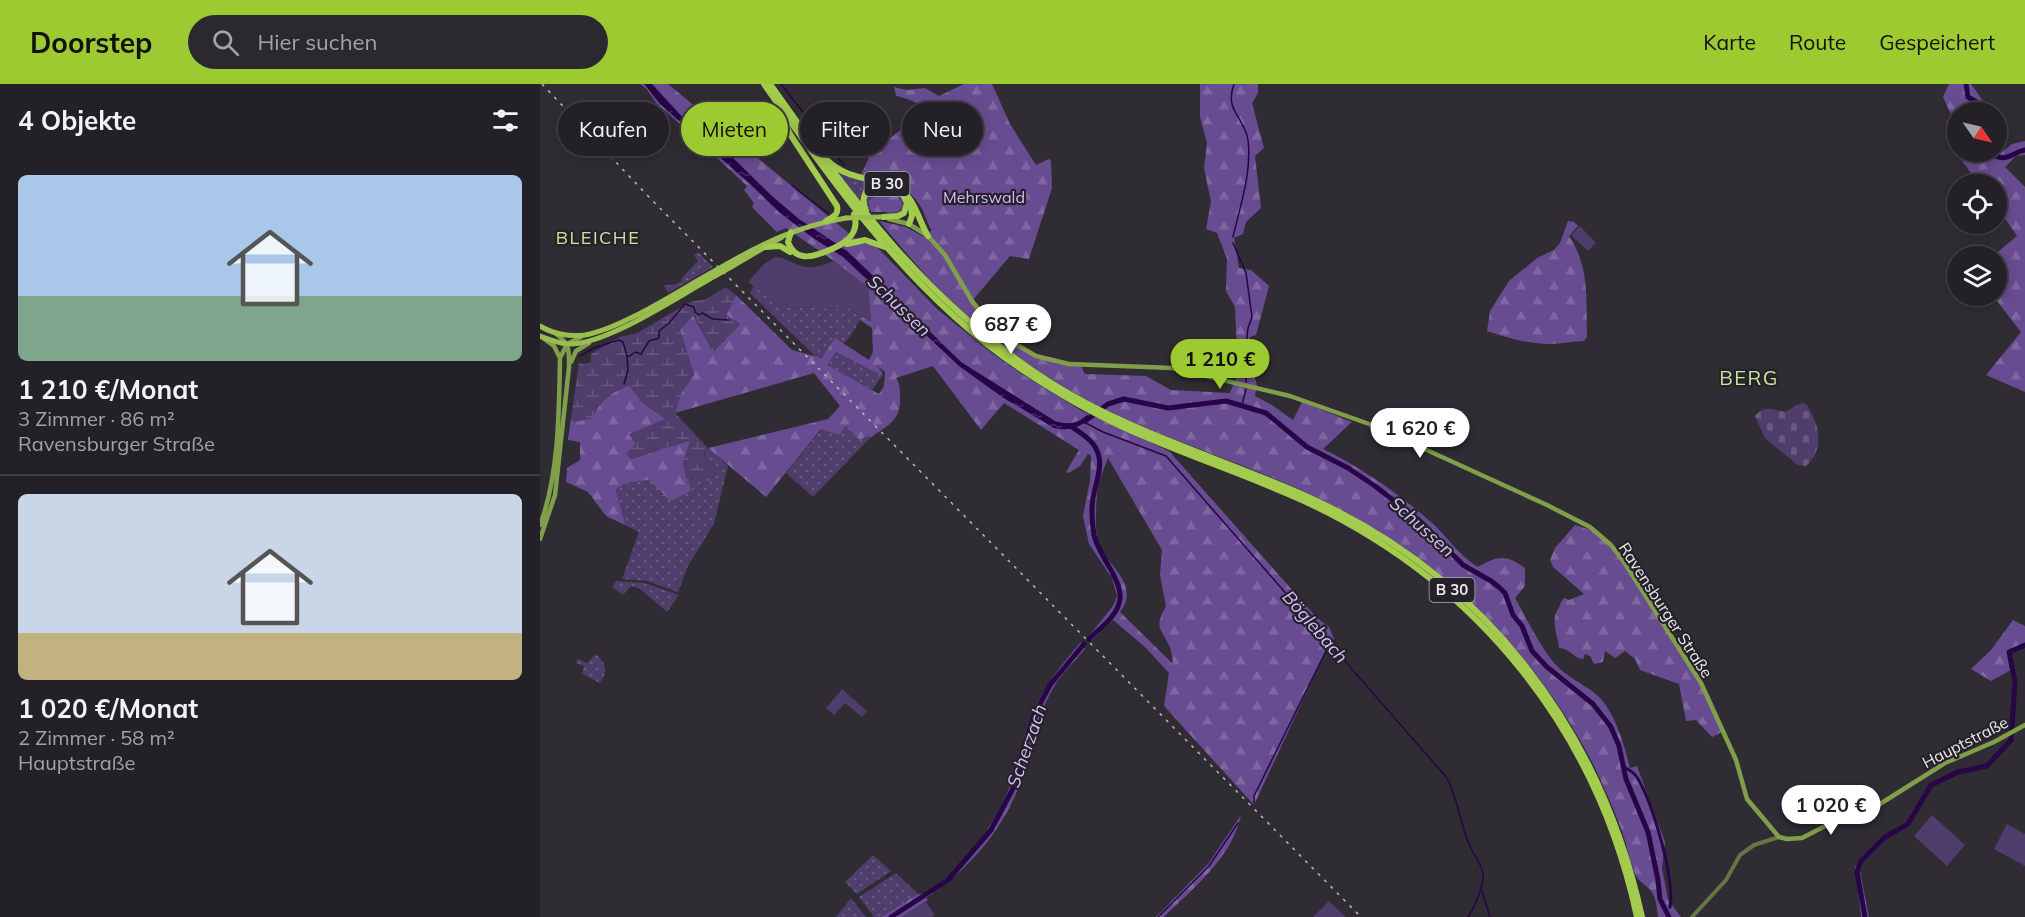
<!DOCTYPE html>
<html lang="de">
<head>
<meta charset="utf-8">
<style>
	:root { --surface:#232127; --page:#2b292f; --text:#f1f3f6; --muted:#a3a3a7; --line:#403e44; --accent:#9dca30 }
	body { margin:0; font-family:Mulish,sans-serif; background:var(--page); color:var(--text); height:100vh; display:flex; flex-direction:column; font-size:22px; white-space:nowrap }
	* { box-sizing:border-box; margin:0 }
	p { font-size:20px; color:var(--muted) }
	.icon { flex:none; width:33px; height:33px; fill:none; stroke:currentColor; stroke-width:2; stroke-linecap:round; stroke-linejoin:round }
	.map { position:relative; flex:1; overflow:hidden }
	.panel { display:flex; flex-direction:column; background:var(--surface); width:540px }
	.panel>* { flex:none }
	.banner { position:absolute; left:18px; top:18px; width:570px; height:54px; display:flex; gap:12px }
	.needle { width:39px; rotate:124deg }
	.buttons { position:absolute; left:1407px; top:18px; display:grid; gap:12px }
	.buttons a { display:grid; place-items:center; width:60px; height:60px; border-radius:50%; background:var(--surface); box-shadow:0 3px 15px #0003,0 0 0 2px var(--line); font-size:30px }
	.price { position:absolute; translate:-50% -51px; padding:0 14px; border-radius:21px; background:#fff; color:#222; font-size:20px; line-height:39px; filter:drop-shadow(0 2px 3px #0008) }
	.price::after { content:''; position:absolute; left:50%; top:36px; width:18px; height:14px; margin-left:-9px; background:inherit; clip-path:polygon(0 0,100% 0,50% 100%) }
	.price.active { background:var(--accent); color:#111 }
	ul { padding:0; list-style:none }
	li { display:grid; align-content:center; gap:12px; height:318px; padding:0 18px }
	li+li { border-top:2px solid var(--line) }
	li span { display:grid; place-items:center; height:186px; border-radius:9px; color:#555 }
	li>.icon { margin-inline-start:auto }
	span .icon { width:108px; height:108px; fill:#fffc; stroke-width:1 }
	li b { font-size:26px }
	h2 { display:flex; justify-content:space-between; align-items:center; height:72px; padding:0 18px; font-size:26px }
	.chip { padding:0 21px; border-radius:27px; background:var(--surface); box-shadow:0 3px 15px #0003,0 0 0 2px var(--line); font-size:21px; line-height:54px }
	.chip.active { background:var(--accent); color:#111 }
	header { display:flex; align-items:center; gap:36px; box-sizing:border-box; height:84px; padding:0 30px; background:var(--accent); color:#111 }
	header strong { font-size:28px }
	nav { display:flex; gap:33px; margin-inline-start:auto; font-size:21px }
	.search { width:420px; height:54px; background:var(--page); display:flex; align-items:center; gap:15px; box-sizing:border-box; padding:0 21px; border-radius:33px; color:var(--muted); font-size:22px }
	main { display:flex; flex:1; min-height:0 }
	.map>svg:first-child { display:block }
</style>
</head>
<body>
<header>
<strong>Doorstep</strong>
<div class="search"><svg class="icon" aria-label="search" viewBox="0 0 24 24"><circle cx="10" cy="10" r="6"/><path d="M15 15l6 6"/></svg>Hier suchen</div>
<nav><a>Karte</a><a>Route</a><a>Gespeichert</a></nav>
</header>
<main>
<section class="panel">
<h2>4 Objekte<svg class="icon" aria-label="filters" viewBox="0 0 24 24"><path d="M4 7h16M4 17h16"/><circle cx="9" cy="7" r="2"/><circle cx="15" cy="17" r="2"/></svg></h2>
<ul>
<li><span style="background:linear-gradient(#a9c7e8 65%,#7fa58c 0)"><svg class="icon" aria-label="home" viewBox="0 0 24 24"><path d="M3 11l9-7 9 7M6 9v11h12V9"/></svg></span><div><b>1 210 €/Monat</b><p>3 Zimmer · 86 m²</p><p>Ravensburger Straße</p></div></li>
<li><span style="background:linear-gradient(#c9d6e8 75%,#c2b280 0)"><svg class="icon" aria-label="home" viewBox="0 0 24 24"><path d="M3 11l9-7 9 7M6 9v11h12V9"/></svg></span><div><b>1 020 €/Monat</b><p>2 Zimmer · 58 m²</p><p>Hauptstraße</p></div></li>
</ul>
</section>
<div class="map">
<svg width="1485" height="833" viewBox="0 0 1485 833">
	<defs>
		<pattern id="grass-dots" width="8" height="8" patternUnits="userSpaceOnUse" patternTransform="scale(1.5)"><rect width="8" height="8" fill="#4f3d6b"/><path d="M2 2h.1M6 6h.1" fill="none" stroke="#685980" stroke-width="1.8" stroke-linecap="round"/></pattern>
		<pattern id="forest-firs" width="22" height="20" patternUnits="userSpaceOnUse" patternTransform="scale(1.5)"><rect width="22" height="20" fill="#684c91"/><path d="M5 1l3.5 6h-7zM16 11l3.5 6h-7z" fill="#7e66a1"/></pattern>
		<pattern id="wetland-marsh" width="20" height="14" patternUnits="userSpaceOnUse" patternTransform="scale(1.5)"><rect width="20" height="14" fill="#4f3d6b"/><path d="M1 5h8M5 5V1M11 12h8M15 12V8" fill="none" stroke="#685980"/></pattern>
		<pattern id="cemetery-stones" width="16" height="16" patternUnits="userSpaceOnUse" patternTransform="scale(1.5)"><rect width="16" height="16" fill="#4f3d6b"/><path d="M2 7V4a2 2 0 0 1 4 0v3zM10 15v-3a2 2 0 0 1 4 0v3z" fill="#685980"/></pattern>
		<pattern id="water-ripples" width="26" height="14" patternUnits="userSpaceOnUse" patternTransform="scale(1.5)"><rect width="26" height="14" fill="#270547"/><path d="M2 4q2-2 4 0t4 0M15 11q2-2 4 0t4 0" fill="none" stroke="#462a62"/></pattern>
	</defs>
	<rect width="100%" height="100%" fill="#2f2c34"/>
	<path fill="url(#grass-dots)" d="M293,83L310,94L338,98L321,119Z
		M339,102L349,104L364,114C364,127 359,131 346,129L354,109L339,106L330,128L326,122L327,109L333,104Z
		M158,168L173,183L128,209L124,201H134L142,197L141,195L158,177L154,171Z
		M214,202L241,223L310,225L322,233C312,249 298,276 276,273L210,209Z
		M296,268L342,292L332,306L286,281Z
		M306,342L328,350L330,354L273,413L246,389L282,345Z
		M168,364L188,382L174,440L148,482L138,508L107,497L82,495L99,448L85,441C83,428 78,418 76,405L86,399L109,396L118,404L122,411L151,407L147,399L156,392Z
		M76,497L105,499L139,511L127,528L100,505L91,502L83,511L72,503Z
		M56,570C66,581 69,585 60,599L42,590L44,582L36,579L38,575L47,579Z
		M333,771L351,787L317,810L305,798Z
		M356,789L378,810L341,833H334L319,813Z
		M311,814L326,833H296Z"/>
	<path fill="url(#forest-firs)" fill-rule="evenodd" d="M100,0H128L317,156L323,160L330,159L335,161L397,225L453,270L480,289L542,327L629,367L777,534L789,543L794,555L787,564L714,721L624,622L629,589L606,564L573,536L552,556L549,552L573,522L577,512L572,494L549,460L543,432L550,397L551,372L548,370L540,382L529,389L526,388L539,366L464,319L441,346L393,282L356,294C360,300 360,305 360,313C361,337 348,341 330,354L328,351L320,356L306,342L299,351L281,345L226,413L168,364L288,335L300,322L274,289L135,329L141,309L154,291L140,246L153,231L173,268L200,240L186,231L196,211L252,266L282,274L295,254L329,276L333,268L332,244L320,236L322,233L331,237L328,204L294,177L246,144L237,148L212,123L214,119L204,106L207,102L148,47L116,19L107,5ZM296,268L342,292V288L336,281L345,288L344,302L339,310L287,281ZM568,374L622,466L620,491L626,522C615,542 619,543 629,561C632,567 632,574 633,580L580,528C603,497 560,479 557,453C555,440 556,423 557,410C558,398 564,385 568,374Z
		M424,0H452L470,40L496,81L509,75L511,77L512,104L489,175L470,172L432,217L459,248L496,272L541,281L544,289L547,290L606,292L631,306L690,309L698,290L695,223L686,207L687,175L677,149L666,145L671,118L664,84L667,59L660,33V0H718V9L712,19L724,64L715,72L721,124L706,138L703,150L694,154L699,184L711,186L729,202L716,251L710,253L708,270L717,301L715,312L732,321L753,336L762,318L812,338L783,365C822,384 858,409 891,438C907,452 919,472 938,483C958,472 965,470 985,484V502L975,514C987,535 1003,569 1020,585C1032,596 1050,603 1061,615C1077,634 1084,661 1090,684L1097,682L1125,758L1122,784L1128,816L1141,833H1118C1117,825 1116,813 1111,807C1107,801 1099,798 1096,792C1089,777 1087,760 1081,745C1073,723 1063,701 1053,680C991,559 888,464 765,408C683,370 593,347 516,298C477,274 441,246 408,214C383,190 361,163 339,137L366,143L384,153L392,146C386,138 385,128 379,120C365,99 344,94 321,91L331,69L385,27C377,17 369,15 356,12L354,3L367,6L385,4L399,12Z
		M1409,0H1431L1451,28H1418V68H1456L1457,64L1460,69L1472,60L1485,57V71L1476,72L1465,83L1485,103V308L1446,291L1481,248L1453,212H1456V172H1453L1477,152L1457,123L1456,100H1439L1417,70L1406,38L1413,35L1403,13Z
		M339,106C349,109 358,109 362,119L360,126L354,128H331L328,117L335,113Z
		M1028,137L1034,138L1038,142L1029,152C1050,183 1046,217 1047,253L1044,257C1033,257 1022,260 1011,260C988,260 968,254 947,247L950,227L969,197L997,174L1014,166L1020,159Z
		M89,301L103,319L126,335L95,360L91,375L151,356L143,379L151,407L130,417L109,396L86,399L76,405C78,418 83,428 85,441L66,432L48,408L26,398L27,384L40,376V358L28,356L31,334L34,338L52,334C60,316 72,308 89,301Z
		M1035,441L1057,448L1076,468L1161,599L1182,648L1172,653L1156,636L1146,637L1139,600L1100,586L1095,575L1085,567L1075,574L1065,567L1063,578L1054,580L1050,572L1045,570L1043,575C1034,575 1030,564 1019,564C1018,554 1013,542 1015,532C1017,526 1020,523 1021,518L1024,514L1029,516L1044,510L1013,483L1010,476L1015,464Z
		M1473,536L1485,542V559L1467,567L1471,586L1451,597L1431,585L1451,566Z
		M541,558L545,565C534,578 519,592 511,608C496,635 492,666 482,695C464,745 430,785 386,814L388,816L385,818L362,833H341L378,810C390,811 403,797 412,789C438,763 459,732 472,697C480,675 482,652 492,630C504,603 521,581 541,558Z
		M701,731C692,774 653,804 624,833H616L668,780Z
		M1315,781L1320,787L1329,833H1321Z"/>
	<path fill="url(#wetland-marsh)" d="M186,203L196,211L186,231L200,240L173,269L154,231L140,246L154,291L141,309L135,329L168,364L164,371L174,385L169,398H160L155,392L147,399L143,379L150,356L91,375L86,370L95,360L89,350L125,335L103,319L89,301C72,308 60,316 52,334L34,338L31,334L39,279L44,280L51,278V270L79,253L97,249L150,218L166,215Z"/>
	<path fill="url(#cemetery-stones)" d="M1261,319L1266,320C1279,339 1286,364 1266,382L1258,381L1225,354L1215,332C1224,321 1232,325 1245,328Z"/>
	<path fill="#4f3d6b" d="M1040,142L1056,159L1048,167L1031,151Z
		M235,173C244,173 250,178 259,181C271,186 282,181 294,177L328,203L331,238L310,225L241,223L238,221L208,198L224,180Z
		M302,605L327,627L322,633L305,619L294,631L286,624Z
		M1392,731L1425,761L1407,782L1374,752Z
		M1467,740L1485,750V782L1454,765Z
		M789,817L806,833H773Z
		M386,818L395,831L392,833H362Z"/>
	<path fill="url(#water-ripples)" d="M104,0H112L146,37L186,67L232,112L259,135L306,166L325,184L421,278L515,337C528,341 537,340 547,331L553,334C540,342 530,348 514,344L462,313L419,282L303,173L273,154L240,129L211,101L120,20Z"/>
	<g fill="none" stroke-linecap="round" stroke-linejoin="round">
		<path stroke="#270547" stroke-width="1.5" d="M241,0L304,81
			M252,101L259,107
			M260,108L288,129
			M693,153C700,122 712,89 708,56C704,32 684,27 694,0
			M693,159L706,189L712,233L708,244L706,261V298
			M40,272L54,264L79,256L83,258L87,272H90L95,268L101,270L109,257L119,254V247L129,239L145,220L154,223L155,228L159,231L162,229L173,235L189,236
			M84,300L88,286L87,272
			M702,321L706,305
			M544,338L563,348L626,372L907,694C918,715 920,739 929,760C932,769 942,780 943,789C944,803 935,822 928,833
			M714,719V712L789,561
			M941,803L950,833
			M618,833L669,782L698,739"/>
		<path stroke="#270547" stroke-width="3" d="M1084,683C1090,686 1095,689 1098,695C1113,720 1135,795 1130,823"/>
		<path stroke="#270547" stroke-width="5" d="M1426,0L1428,13L1448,25L1450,28
			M1449,68C1465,80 1469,70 1485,66
			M545,337L568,320L584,315L628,324L686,317L726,329L767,363L808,384L835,402L880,437L923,481L951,497L960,504L965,509L973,531L982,542L992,567L1007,583L1053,620L1071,643L1079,662L1086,695L1108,748L1118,796L1120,815L1129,833
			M532,343C544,351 556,358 559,373C562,385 555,402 553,414C551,427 552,439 554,451C558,471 582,495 580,515C578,532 560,544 549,555
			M351,833L408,796L451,746L476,699L483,665L493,633L510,601L544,560
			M1325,833L1317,788L1321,777L1345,753L1368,740L1391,701L1418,688L1447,682L1471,656L1475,598L1469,568L1485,561"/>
		<path stroke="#637643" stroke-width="4" d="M1152,833L1186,796L1200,771L1214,761L1239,753"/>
		<path stroke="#819e4a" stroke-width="4.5" d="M349,135L369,140L388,152L405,171L432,217L449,239L467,255L496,272L529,280L632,284L750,312L832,341L1007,421L1050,443L1071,461L1084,478L1145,574L1161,599L1196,676L1207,715L1239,753L1247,755L1262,754L1289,740L1324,730L1405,679L1454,658L1485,641
			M3,254L14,262L20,274
			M31,278L36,267L49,259
			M0,441C19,391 19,327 20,274L27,260L41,253
			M0,455L15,411L29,283C29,265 30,260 15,249"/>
		<path stroke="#99bd4e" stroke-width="5" d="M187,180C227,157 260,142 306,134
			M191,183L242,153
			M0,242C13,250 30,253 45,251C81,245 138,207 171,189
			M0,252C8,255 18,259 27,260C64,263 140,211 175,192"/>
		<path stroke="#a3cc4e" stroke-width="6" d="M224,0C298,106 375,215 484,287C516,308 548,327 583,343C642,370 705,390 764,417C937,497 1057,646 1097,833
			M230,0C313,117 389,222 513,300C591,349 681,374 766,412C944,492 1060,643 1102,833
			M241,31L250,50L297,122C299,131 293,133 286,137
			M288,77C313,101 347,90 369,114C377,124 381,141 388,152
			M326,127C320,113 326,101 341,100
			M343,133L358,132L364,129L367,119L363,111
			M369,140L372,132L371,124
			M251,148L248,158C255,177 271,174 287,167C303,161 321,151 314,130
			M307,160L325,156L345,163
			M226,163L240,162L250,168"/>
		<path stroke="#bab8be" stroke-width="1.5" stroke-dasharray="3 6" stroke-linecap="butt" d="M2,0L106,110L821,833"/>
		<path stroke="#99bd4e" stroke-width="5" d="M306,134L340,133
			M171,189L187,180
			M175,192L191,183"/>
	</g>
	<g text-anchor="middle" stroke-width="4.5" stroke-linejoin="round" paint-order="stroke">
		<g fill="#25222a" stroke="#b0aeb5" stroke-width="1.5">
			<rect x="324.5" y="88" width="45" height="24" rx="4.5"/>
			<rect x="889.5" y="494" width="45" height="24" rx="4.5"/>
		</g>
		<g font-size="15" font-weight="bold" fill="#eceaf0">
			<text x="347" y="105">B 30</text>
			<text x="912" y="511">B 30</text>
		</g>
		<g font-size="16" fill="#d2bdf9" stroke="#25222a">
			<text x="444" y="119">Mehrswald</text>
		</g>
		<g font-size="16" fill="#eceaf0" stroke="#25222a">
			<text transform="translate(1126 526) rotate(57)" y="6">Ravensburger Straße</text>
			<text transform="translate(1425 658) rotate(-27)" y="6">Hauptstraße</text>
		</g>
		<g font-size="18" letter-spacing="1.5" fill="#c9e59c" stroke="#25222a">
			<text x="58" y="160">BLEICHE</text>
		</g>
		<g font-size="18" font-style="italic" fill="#d6c1fd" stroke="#25222a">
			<text transform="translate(359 222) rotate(44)" y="6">Schussen</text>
			<text transform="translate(882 443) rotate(42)" y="6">Schussen</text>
			<text transform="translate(775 543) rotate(49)" y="6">Böglebach</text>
			<text transform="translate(487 662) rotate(-71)" y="6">Scherzach</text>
		</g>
		<g font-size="20" letter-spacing="1.5" fill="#c9e59c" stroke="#25222a">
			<text x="1209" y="301">BERG</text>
		</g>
	</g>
</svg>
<div class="buttons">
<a><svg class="needle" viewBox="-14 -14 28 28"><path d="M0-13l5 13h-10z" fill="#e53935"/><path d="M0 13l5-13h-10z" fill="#a3a3a7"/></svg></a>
<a><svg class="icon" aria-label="locate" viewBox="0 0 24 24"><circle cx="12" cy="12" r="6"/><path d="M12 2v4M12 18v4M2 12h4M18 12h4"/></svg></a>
<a><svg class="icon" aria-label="layers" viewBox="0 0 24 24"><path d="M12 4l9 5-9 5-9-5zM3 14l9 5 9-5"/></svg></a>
</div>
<b class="price" style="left:471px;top:271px">687 €</b>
<b class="price active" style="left:680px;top:306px">1 210 €</b>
<b class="price" style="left:880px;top:375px">1 620 €</b>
<b class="price" style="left:1291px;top:752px">1 020 €</b>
<div class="banner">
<a class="chip">Kaufen</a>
<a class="chip active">Mieten</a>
<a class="chip">Filter</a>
<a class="chip">Neu</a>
</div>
</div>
</main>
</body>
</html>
